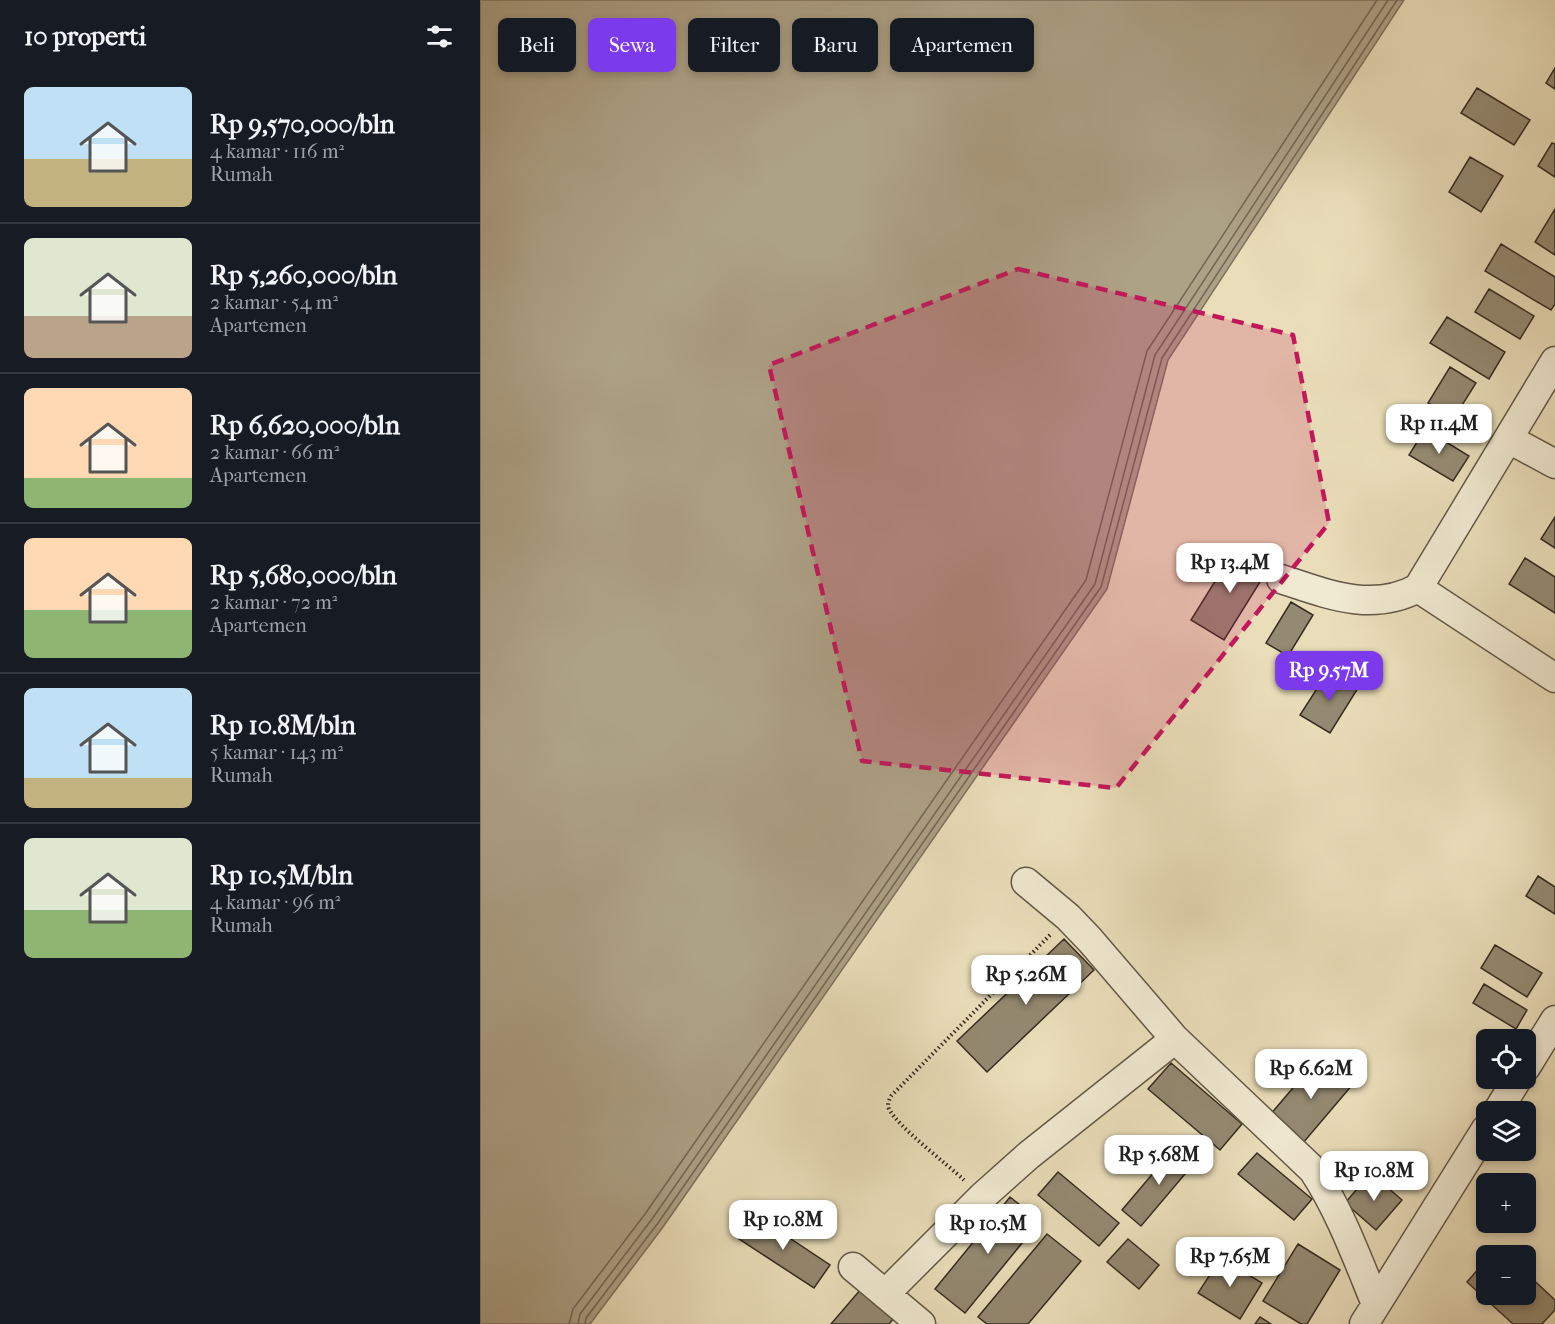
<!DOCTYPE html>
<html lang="id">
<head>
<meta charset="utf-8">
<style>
	:root { --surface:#171b24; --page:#20242c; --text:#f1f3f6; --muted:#9ea1a6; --line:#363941; --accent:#7c3aed }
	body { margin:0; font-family:"IM FELL French Canon",serif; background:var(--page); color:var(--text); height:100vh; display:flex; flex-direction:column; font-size:22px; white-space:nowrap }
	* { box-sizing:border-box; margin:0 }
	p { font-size:20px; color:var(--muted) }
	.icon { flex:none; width:33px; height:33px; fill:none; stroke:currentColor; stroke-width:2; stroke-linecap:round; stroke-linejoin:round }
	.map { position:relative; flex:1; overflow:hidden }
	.side { display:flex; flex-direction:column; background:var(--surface); width:480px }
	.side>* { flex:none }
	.guide { position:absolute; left:18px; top:18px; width:570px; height:54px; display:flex; gap:12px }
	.fabs { position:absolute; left:996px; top:1029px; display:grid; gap:12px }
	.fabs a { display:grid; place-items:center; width:60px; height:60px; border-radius:9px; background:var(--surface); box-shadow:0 3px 9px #0003; font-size:30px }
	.price { position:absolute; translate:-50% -51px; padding:0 14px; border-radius:12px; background:#fff; color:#222; font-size:20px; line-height:39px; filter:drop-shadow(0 2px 3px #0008) }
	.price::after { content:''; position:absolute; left:50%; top:36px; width:18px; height:14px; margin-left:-9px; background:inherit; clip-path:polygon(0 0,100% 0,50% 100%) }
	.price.current { background:var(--accent); color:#fff }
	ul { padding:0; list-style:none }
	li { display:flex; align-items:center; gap:18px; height:150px; padding:0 24px }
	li+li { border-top:2px solid var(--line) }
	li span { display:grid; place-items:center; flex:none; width:168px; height:120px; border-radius:9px; color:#555 }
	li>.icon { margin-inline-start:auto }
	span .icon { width:72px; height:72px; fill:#fffc; stroke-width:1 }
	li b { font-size:26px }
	h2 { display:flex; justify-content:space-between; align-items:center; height:72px; padding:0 24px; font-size:26px }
	.chip { padding:0 21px; border-radius:9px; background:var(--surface); box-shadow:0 3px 9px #0003; font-size:21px; line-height:54px }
	.chip.current { background:var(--accent); color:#fff }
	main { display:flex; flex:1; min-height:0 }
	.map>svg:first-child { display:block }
</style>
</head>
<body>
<main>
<section class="side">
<h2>10 properti<svg class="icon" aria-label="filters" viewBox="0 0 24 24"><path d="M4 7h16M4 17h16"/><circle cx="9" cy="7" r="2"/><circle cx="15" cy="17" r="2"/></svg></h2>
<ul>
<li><span style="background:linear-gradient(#bfe0f5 60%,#c2b280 0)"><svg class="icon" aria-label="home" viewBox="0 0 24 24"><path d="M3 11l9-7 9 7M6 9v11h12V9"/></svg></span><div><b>Rp 9,570,000/bln</b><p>4 kamar · 116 m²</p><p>Rumah</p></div></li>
<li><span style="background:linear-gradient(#dfe7d0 65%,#b9a48a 0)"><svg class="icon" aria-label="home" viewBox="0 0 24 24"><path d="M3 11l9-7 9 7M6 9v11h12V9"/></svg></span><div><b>Rp 5,260,000/bln</b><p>2 kamar · 54 m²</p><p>Apartemen</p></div></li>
<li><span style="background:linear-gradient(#ffd9b3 75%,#8fb573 0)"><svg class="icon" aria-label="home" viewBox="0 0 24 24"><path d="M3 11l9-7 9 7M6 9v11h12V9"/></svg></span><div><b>Rp 6,620,000/bln</b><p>2 kamar · 66 m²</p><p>Apartemen</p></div></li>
<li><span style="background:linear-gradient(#ffd9b3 60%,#8fb573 0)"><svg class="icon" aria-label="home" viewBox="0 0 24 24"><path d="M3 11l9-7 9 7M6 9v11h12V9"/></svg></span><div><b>Rp 5,680,000/bln</b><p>2 kamar · 72 m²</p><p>Apartemen</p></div></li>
<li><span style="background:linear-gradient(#bfe0f5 75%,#c2b280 0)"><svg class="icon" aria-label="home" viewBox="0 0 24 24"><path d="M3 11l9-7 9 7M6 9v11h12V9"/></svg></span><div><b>Rp 10.8M/bln</b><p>5 kamar · 143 m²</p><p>Rumah</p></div></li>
<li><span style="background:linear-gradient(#dfe7d0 60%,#8fb573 0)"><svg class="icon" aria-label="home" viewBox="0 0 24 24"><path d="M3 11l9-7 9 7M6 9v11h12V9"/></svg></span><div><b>Rp 10.5M/bln</b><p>4 kamar · 96 m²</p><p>Rumah</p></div></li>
</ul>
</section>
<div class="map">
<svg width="1075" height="1324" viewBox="0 0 1075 1324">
	<rect width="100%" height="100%" fill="#eadeba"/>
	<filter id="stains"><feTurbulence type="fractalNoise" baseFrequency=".00333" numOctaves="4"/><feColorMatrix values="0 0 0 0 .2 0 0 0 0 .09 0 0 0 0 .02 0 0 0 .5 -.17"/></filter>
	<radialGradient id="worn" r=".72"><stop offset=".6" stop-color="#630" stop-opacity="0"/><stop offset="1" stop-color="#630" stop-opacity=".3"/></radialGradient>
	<path fill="#ada186" stroke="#7d725e" stroke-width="1.5" d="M0,0H924L688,360L627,589L183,1227L110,1324H0Z"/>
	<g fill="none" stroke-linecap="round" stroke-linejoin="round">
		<path stroke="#726654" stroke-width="1.5" d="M89,1324L93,1309L165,1214L606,580L667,351L897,0
			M98,1324L100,1314L172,1219L615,584L675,355L908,0
			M105,1324L106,1318L178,1223L621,587L682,358L917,0"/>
	</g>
	<path fill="#948971" stroke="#362c21" stroke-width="1.5" d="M1075,68V89L1066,83Z
		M997,88L1050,120L1034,145L981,113Z
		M1072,143L1075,144V177L1058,166Z
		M990,157L1023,176L1001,212L969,192Z
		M1075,209V255L1055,242Z
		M1021,244L1075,277V304L1071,310L1005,271Z
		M1009,289L1054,316L1040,339L995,312Z
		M967,317L1025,352L1009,379L950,343Z
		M970,367L996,383L974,418L948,403Z
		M945,429L989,456L973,481L929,455Z
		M1075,517V548L1061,539Z
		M755,549L788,569L744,640L711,620Z
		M1045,558L1075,577V613L1029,584Z
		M811,602L833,615L808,656L786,643Z
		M849,670L878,688L850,733L820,715Z
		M1058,876L1075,887V914L1046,896Z
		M584,939L614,970L507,1072L477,1041Z
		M1015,945L1062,973L1047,997L1001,968Z
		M1004,984L1047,1010L1036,1029L993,1003Z
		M840,1056L873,1084L823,1143L790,1115Z
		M691,1063L762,1124L740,1150L668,1089Z
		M697,1145L716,1161L661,1226L642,1210Z
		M777,1153L832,1199L814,1220L758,1174Z
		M578,1172L639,1223L619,1246L558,1195Z
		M891,1173L922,1200L896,1230L865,1203Z
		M530,1197L560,1221L485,1313L455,1289Z
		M272,1213L350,1265L334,1288L256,1237Z
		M567,1234L601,1261L548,1324H507L498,1317Z
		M648,1239L679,1265L659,1289L627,1262Z
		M818,1244L860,1270L827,1324H821L783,1301Z
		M1018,1248L1026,1256H1011Z
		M741,1258L782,1283L760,1319L718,1293Z
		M1006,1260V1294H1046V1273L1075,1300V1310L1062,1324H1033L987,1282Z
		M381,1289L415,1317L409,1324H351Z
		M780,1317L791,1324H775Z"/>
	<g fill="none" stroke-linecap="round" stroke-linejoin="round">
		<defs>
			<path id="minor" d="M1075,361L938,588L1075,678
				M1029,439L1075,464
				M801,579C847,594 892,613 938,588
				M546,882L588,917L610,940L695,1039L833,1170C860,1211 877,1258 896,1304
				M1046,1067L1075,1020
				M1017,1112L1038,1078
				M373,1267L441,1324
				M405,1294L503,1196L549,1155L695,1039
				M884,1324L1006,1129"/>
		</defs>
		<use href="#minor" stroke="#635847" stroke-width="31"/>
		<path stroke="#362c21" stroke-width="4" stroke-dasharray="1.5 3" stroke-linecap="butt" d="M484,1180C467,1164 418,1127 409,1109C407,1104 409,1100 411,1096L570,935"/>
		<use href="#minor" stroke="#f1ead2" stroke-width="28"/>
	</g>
	<path fill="#c2185b" fill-opacity="0.2" stroke="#c2185b" stroke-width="4.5" stroke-dasharray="12 8" stroke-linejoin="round" d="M538,269L813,335L849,523L636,788L382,761L289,365Z"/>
	<rect width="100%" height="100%" filter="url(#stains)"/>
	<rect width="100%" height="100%" fill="url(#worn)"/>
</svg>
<div class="fabs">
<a><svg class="icon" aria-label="locate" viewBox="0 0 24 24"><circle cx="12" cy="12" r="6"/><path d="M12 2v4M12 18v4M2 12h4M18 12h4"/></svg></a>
<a><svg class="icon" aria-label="layers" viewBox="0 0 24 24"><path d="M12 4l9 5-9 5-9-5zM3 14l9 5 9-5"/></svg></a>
<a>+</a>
<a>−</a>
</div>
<b class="price" style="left:959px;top:455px">Rp 11.4M</b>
<b class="price" style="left:750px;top:594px">Rp 13.4M</b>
<b class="price current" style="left:849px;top:702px">Rp 9.57M</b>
<b class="price" style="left:546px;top:1006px">Rp 5.26M</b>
<b class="price" style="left:831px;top:1100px">Rp 6.62M</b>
<b class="price" style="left:679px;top:1186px">Rp 5.68M</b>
<b class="price" style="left:894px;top:1202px">Rp 10.8M</b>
<b class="price" style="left:303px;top:1251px">Rp 10.8M</b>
<b class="price" style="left:508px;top:1255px">Rp 10.5M</b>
<b class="price" style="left:750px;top:1288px">Rp 7.65M</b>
<div class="guide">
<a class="chip">Beli</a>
<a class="chip current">Sewa</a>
<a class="chip">Filter</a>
<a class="chip">Baru</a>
<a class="chip">Apartemen</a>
</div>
</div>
</main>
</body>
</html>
